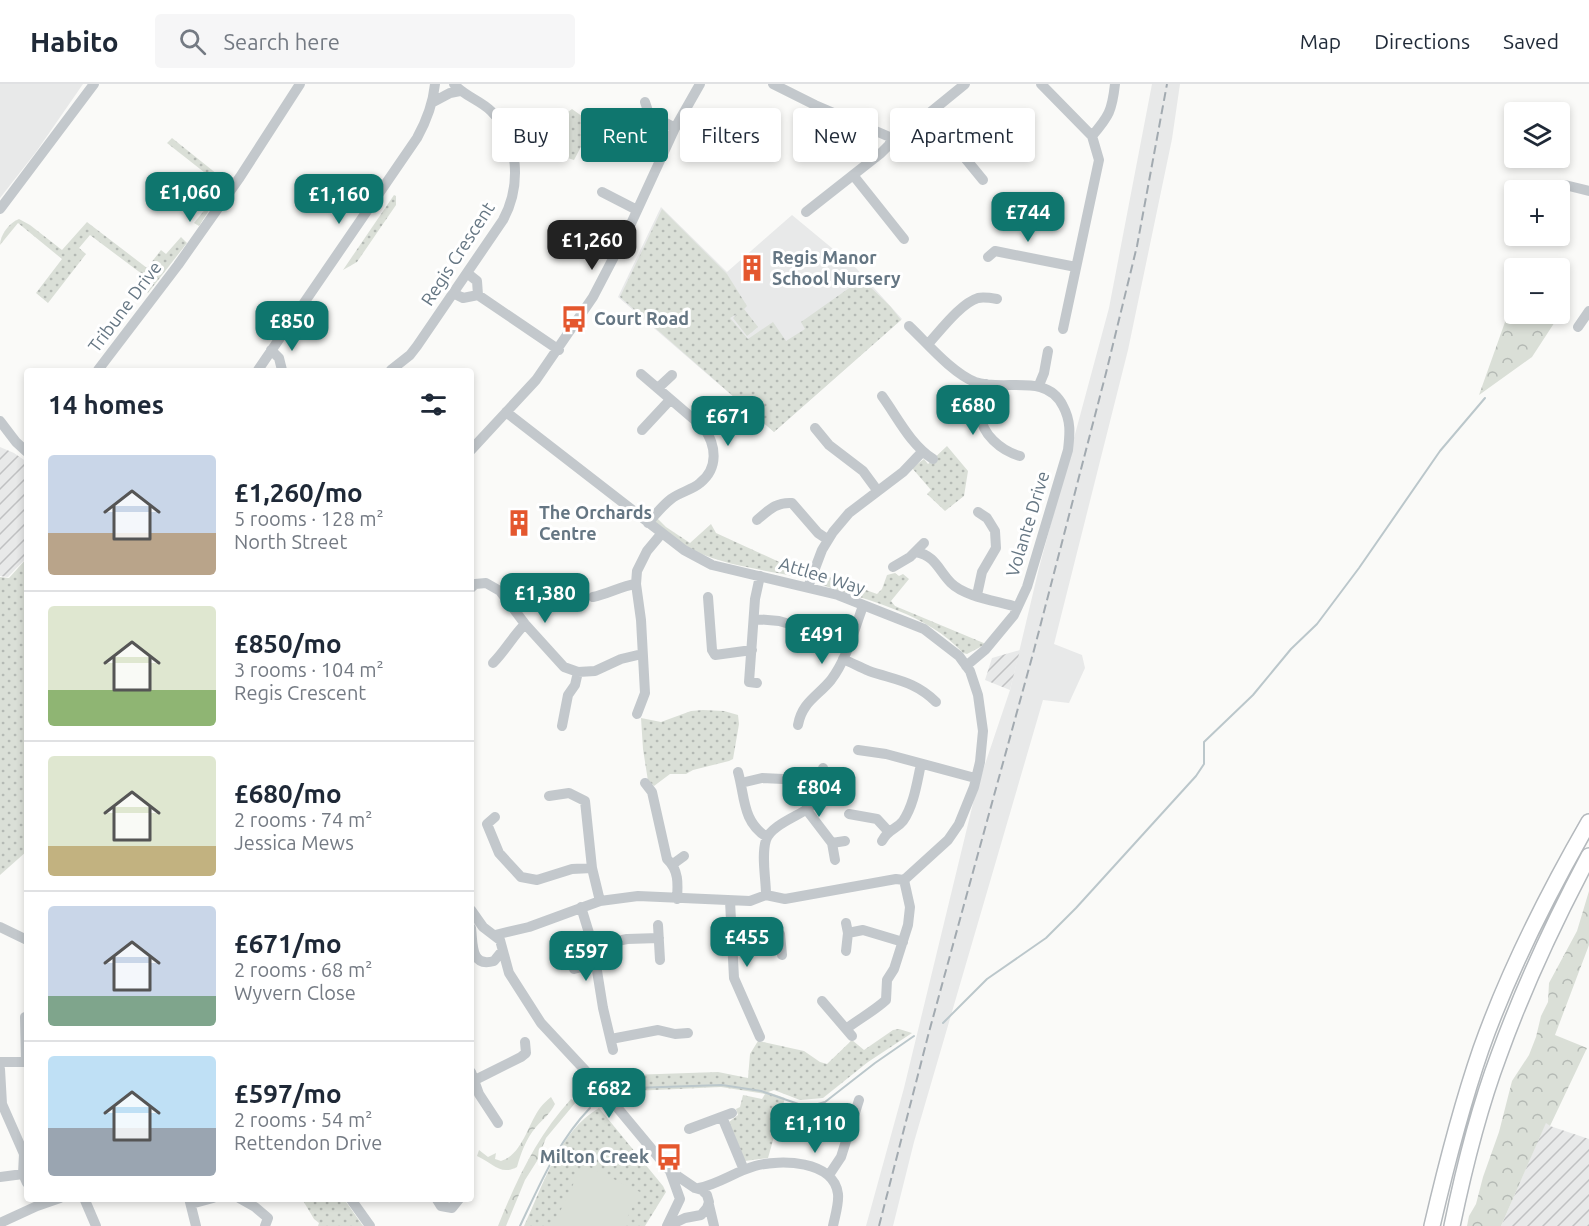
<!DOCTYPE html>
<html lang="en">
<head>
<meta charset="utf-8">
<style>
	:root { --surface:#fff; --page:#f6f6f7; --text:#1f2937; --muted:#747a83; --line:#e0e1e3; --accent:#0f766e }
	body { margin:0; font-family:Ubuntu,sans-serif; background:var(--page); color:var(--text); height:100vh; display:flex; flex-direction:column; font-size:22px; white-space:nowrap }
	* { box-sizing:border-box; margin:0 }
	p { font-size:20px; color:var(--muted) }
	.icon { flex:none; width:33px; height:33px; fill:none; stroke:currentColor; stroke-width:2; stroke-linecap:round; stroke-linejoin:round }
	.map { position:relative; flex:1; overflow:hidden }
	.sheet { position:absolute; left:24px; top:284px; width:450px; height:834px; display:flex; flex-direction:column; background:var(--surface); border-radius:6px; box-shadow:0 3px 9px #0003 }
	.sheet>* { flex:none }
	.hud { position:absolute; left:492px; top:24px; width:570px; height:54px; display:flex; gap:12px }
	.tools { position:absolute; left:1504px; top:18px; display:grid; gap:12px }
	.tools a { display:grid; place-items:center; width:66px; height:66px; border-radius:6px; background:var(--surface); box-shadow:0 3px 9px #0003; font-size:30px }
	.price { position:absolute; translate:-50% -51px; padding:0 14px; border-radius:12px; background:var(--accent); color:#fff; font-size:20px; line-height:39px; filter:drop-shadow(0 2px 3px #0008) }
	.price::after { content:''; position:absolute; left:50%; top:36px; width:18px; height:14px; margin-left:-9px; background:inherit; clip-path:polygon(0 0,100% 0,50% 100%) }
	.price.on { background:#222; color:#fff }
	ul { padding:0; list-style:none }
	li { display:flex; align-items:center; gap:18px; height:150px; padding:0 24px }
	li+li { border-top:2px solid var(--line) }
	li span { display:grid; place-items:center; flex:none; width:168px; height:120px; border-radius:6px; color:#555 }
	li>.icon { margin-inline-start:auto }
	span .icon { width:72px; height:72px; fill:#fffc; stroke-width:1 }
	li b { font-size:26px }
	h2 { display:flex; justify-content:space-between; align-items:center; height:72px; padding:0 24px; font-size:26px }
	.chip { padding:0 21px; border-radius:6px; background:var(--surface); box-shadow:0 3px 9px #0003; font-size:21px; line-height:54px }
	.chip.on { background:var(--accent); color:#fff }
	header { display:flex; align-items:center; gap:36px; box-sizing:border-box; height:84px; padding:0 30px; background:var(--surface); border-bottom:2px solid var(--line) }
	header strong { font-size:28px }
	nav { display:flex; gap:33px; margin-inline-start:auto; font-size:21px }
	.search { width:420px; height:54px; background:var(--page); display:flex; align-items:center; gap:15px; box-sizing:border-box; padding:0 21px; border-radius:6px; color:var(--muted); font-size:22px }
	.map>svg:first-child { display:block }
</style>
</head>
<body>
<header>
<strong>Habito</strong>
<div class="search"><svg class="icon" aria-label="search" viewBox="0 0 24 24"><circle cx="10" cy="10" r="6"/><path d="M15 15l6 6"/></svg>Search here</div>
<nav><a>Map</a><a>Directions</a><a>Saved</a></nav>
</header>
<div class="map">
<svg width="1589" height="1142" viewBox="0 0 1589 1142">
	<defs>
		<pattern id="industrial-furrows" width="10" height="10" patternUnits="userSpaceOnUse" patternTransform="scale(1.5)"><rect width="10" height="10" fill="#e8e9e9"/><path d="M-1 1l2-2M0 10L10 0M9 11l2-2" fill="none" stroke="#c0c1c2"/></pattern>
		<pattern id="green-dots" width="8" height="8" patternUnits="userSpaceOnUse" patternTransform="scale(1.5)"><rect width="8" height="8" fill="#dadfd7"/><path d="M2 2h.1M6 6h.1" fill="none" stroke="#b4b9b4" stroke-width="1.8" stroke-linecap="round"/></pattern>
		<pattern id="forest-crowns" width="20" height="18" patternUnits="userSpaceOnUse" patternTransform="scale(1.5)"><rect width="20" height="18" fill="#dadfd7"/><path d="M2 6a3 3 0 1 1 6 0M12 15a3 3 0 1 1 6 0" fill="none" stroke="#b4b9b4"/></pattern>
	</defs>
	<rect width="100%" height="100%" fill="#fafaf8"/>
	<path fill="#e8e9e9" d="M0,0H83L36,68L0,114Z
		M1152,0H1180L1172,55L1128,266L1054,560L1082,571L1085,584L1069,619L1043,616L914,1058L893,1142H866L904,1004L976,707L1010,606L1039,484L1109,224Z
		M661,123L727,188L792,131L856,184L902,235L774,348L618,213Z"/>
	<path fill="url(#industrial-furrows)" d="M0,363L14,369L27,378V473L8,493L0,492Z
		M1020,566L1010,606L985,596L992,574Z
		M1546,1038L1550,1042L1589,1055V1142H1501Z"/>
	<path fill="url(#green-dots)" d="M572,25L593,40L574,76L539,65L541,61L568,35L564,31Z
		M172,54L227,98L199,142L194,139L207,123L201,119L215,101L207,95L209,92L167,59Z
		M394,111L396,112V121L357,178L343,186Z
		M662,125L727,190L747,222L744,225L758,243L747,252L733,234L737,230L730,234L748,255L773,238L786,257L805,245L801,238L862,195L890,222L901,236L774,348L620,213Z
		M19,135L30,141L62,166L87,138L147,184L161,166L166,170L181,153L187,159L148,209L147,208L154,199L90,151L79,164L86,170L48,219L36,209L62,175L18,139L0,161C0,151 9,139 19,135Z
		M947,362L968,387L964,412L945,427L927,410L931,406L912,384L924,375L928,380Z
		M657,434L666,443L690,459L711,440L716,449L801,488V491L798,493C765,486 728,482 697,468C681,460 667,448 654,437Z
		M27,474V767L0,791V493L9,494Z
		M819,489L877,510L882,505L887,491L895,489L899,492L903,490L909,495L891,517L895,522L986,560L967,570L963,569C928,530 870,517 822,501L817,496V491Z
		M703,626L724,627L738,631L739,640L733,675L729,677L693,686L686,690H670L654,702L648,697L643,665L641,634L661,638L691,627Z
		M899,945L912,949L868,978L823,1014L800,1016L774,1006L768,1008L785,1014L768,1074L745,1077L729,1038L738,1031L736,1025L740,1023L743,1011L762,1015L765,1010L721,1003L633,1007L618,1001L619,997L616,989L630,991L718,988L748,994L750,970L758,957L804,967L820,978L827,980L852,956L864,966L893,946Z
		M599,1024L663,1102L666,1108L645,1142H524C543,1102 559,1047 599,1024Z
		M302,1115H344L363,1142H318L319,1139L314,1135Z"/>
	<path fill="url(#forest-crowns)" d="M1515,210V230H1560V225L1562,227L1532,273L1479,311Z
		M1589,807V861L1555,951L1587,964L1550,1042L1546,1039L1501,1142H1467L1469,1132L1476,1120L1483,1093L1499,1048L1512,997L1529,971L1536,953L1541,932L1548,918L1549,899L1577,847Z
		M551,1013L555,1020C550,1030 544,1034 536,1043C526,1055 521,1069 517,1083C500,1092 493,1079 477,1072L479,1066L488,1073L496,1069L495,1075L501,1077C522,1071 528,1040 540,1024C543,1020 547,1016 551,1013Z
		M571,1015L576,1018L546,1054L537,1077L525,1096L506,1142H498C516,1097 537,1052 571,1015Z"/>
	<path fill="#dadfd7" d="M583,1080L640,1108L623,1142H553Z"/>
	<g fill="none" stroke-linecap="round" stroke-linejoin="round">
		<path stroke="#bbc7cb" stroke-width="2" d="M943,939L987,895L1046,854L1076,824L1196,692L1204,680V658L1253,611L1291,565L1317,540L1359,484L1440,367L1485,314
			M625,1001L633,1004L722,1001L761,1007L807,1023L825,1018L875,979L914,952
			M520,1142C540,1100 558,1057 590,1024"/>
		<defs>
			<path id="highway" d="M1432,1142C1446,1082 1461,1023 1481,965C1509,886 1547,811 1589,738
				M1452,1142C1464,1084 1478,1027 1499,971C1524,902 1555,836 1589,772"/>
		</defs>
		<use href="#highway" stroke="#b4b9bd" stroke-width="18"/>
		<path stroke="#c3c8cc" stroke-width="10" d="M773,0L815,21L892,54
			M1041,0L1092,52L1099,76L1063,245
			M433,18L450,9L460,7
			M645,18L649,30
			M929,30L983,96
			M643,36L649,30L675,44
			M1092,52C1109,32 1112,27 1115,0
			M853,91L904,155
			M1565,101L1589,107
			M602,108L637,126
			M0,125L94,0
			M806,128L881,69L889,61L892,54L900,53L965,0
			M988,173L995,167L1076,183
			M467,189L477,197L478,211
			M453,209L463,214L478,211L559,266
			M909,242C927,259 952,289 975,298C1005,308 1046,288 1063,322C1071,337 1070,349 1068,366L1027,503L1014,531L985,566L966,582
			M1578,243L1589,227
			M928,260C940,247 961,219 978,214C983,213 991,214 997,215
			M271,266L279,274L282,286
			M98,286L178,181L240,93L300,0
			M258,286L417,54C427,36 433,20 435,0
			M391,286L410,271L417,262L503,136C521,103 520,56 491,27C480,16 464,12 454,0
			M641,290L704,344C716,361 719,384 700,399C692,406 680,408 671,415C662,422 655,431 648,439
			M986,300C984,310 981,319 981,329C980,350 1002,367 1020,372
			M1039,301L1044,289L1048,267
			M658,304L672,291
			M882,312C898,334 910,360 933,375
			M0,337L16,358L27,368
			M815,344L829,361L863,387L877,406
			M642,346L670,316
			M471,366L536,296L593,213L629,144L675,44L700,0
			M757,436C769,426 776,418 792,419L818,449L827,455
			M916,468C936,472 938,486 951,499C965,513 998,517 1017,523
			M893,483L910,473L924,459
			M808,503L822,466L833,448L849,429L903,388L922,368
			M471,504L475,500L486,499L500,507L525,540L564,583L578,588L595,587L621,575L642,570
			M977,511L982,488L996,464L995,447L987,434L978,428
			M593,513C608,510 621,502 636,500
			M708,513L712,566L715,571L752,566
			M755,535L779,537L804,544L803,552
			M843,575C852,579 860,583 869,587C895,596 915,597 936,618
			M493,579C505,567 513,552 525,540
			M757,599L749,598L755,515L760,492
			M637,630L645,609L641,536L636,500L637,487L647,467L662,449
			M798,641C802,618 818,612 831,596C847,575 854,546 863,522
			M562,642L568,611L575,601L578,588
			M858,666L886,670L975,694
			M738,688C745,712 742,738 767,753
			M645,699L652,708L667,775C679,786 678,800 677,815
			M741,699L762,694L783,695
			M549,712L569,709L585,717L592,784L600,817
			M806,725L832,759
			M849,730L877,735L888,747
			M495,733L487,740L499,769L521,793L537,796L572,785L592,784
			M882,757C889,744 896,746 903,737C914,721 917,698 921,680
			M835,776L832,759L845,757
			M673,780L684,772
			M766,811C766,794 761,772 766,756C771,741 799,732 810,723C820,714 821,696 823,684
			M730,817L734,894L760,953
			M581,823L593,862L603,924L613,966
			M471,826L483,843L500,856L509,889L541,939L596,998L670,1087L680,1115L667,1142
			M846,839L848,849L846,867
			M658,841L660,876
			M0,843L27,856
			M471,844C473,859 470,884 494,877L502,867
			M848,849L863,846L903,858
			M780,850L782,871
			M495,851L529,843L600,817L638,812L750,817L766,811L785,815L896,795L904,796L948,756L959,740L974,703L980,678L983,647L978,611L970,587L959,572L924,545L838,511L712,481L684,466L506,328
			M593,862L627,855L659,854
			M732,864L781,860
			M574,885L597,879
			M822,917L852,952
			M25,933L26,978
			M846,945C859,935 874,927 886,916L887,896L894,885L908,841L910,823L904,796
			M611,955L658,946L675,950L688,949
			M0,978H27
			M0,985L2,1020L24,1070L23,1090L27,1099
			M471,988L479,1010L498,1039
			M475,996L521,973L526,969L525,958
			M722,1033L744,1086
			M689,1045L732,1029
			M829,1091L841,1073L859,1016
			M0,1093L23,1090
			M699,1104C721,1099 734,1088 755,1082C780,1075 834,1076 838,1110C839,1120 835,1132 833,1142
			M84,1114L96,1142
			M189,1114L196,1142
			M239,1114L255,1123L268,1134L265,1142
			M350,1114L370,1142
			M436,1114L441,1122L452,1124L460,1114
			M191,1120L213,1114
			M709,1121L714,1142
			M0,1139L37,1122L60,1114
			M668,1142L685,1134L701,1131L707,1124L709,1118L707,1111L702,1106L695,1104L670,1087"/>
		<use href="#highway" stroke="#fff" stroke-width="15"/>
		<path stroke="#a2aab0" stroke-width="2" stroke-dasharray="9 4.5" stroke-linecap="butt" d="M879,1142L929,948L1034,566L1106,289L1137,162L1167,0"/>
	</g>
	<defs>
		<symbol id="building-bare" viewBox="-9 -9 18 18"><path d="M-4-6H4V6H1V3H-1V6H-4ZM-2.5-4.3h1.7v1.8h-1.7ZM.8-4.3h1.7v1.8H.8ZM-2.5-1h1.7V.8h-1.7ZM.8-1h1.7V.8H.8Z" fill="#e4572e" stroke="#fff" stroke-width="2.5" paint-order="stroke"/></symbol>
		<symbol id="bus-bare" viewBox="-9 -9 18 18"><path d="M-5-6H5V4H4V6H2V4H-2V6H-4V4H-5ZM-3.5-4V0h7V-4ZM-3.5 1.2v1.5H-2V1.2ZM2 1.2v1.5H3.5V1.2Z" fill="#e4572e" stroke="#fff" stroke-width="2.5" paint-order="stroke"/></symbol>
	</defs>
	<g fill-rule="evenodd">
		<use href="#building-bare" x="733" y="165" width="38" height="38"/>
		<use href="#bus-bare" x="555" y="216" width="38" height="38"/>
		<use href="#building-bare" x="500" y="420" width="38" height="38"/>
		<use href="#bus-bare" x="650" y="1054" width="38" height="38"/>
	</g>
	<g text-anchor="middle" stroke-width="6" stroke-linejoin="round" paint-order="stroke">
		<g font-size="18" fill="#657683" stroke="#fff">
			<text transform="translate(458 170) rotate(-57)" y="6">Regis Crescent</text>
			<text transform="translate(125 223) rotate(-53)" y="6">Tribune Drive</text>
			<text transform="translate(1028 440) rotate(-73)" y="6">Volante Drive</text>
			<text transform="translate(822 492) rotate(17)" y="6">Attlee Way</text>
		</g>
		<g font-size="18" font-weight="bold" fill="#657683" stroke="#fff" text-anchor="start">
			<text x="772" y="180">Regis Manor<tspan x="772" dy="21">School Nursery</tspan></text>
			<text x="594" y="241">Court Road</text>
			<text x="539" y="435">The Orchards<tspan x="539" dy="21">Centre</tspan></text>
			<text x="649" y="1079" text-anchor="end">Milton Creek</text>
		</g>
	</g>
</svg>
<div class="tools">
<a><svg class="icon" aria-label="layers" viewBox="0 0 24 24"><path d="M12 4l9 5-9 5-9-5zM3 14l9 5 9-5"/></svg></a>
<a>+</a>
<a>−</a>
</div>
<b class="price" style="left:190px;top:139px">£1,060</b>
<b class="price" style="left:339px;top:141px">£1,160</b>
<b class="price" style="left:1028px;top:159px">£744</b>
<b class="price on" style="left:592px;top:187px">£1,260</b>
<b class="price" style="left:292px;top:268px">£850</b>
<b class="price" style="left:973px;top:352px">£680</b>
<b class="price" style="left:728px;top:363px">£671</b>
<b class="price" style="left:545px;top:540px">£1,380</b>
<b class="price" style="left:822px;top:581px">£491</b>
<b class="price" style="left:819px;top:734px">£804</b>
<b class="price" style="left:747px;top:884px">£455</b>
<b class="price" style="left:586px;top:898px">£597</b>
<b class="price" style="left:609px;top:1035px">£682</b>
<b class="price" style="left:815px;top:1070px">£1,110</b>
<div class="hud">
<a class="chip">Buy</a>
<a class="chip on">Rent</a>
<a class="chip">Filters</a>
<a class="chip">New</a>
<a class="chip">Apartment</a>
</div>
<section class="sheet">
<h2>14 homes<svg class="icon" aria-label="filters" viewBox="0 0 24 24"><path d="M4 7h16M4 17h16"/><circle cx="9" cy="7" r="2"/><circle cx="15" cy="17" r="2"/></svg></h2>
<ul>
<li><span style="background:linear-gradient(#c9d6e8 65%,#b9a48a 0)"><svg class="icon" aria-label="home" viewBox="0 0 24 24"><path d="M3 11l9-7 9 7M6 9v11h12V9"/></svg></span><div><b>£1,260/mo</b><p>5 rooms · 128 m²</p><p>North Street</p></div></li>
<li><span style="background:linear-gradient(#dfe7d0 70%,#8fb573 0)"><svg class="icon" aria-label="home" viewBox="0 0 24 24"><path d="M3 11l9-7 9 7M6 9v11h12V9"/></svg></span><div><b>£850/mo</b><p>3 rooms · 104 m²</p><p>Regis Crescent</p></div></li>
<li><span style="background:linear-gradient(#dfe7d0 75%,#c2b280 0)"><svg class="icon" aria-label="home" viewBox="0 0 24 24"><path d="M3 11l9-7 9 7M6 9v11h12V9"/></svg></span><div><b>£680/mo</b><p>2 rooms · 74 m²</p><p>Jessica Mews</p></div></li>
<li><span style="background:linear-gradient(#c9d6e8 75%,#7fa58c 0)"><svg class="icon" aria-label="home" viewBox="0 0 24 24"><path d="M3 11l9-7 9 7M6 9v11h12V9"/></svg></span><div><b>£671/mo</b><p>2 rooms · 68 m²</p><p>Wyvern Close</p></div></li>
<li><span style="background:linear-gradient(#bfe0f5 60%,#9aa5b1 0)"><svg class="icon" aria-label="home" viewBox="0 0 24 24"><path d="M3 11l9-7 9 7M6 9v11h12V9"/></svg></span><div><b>£597/mo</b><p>2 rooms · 54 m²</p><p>Rettendon Drive</p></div></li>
</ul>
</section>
</div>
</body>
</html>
